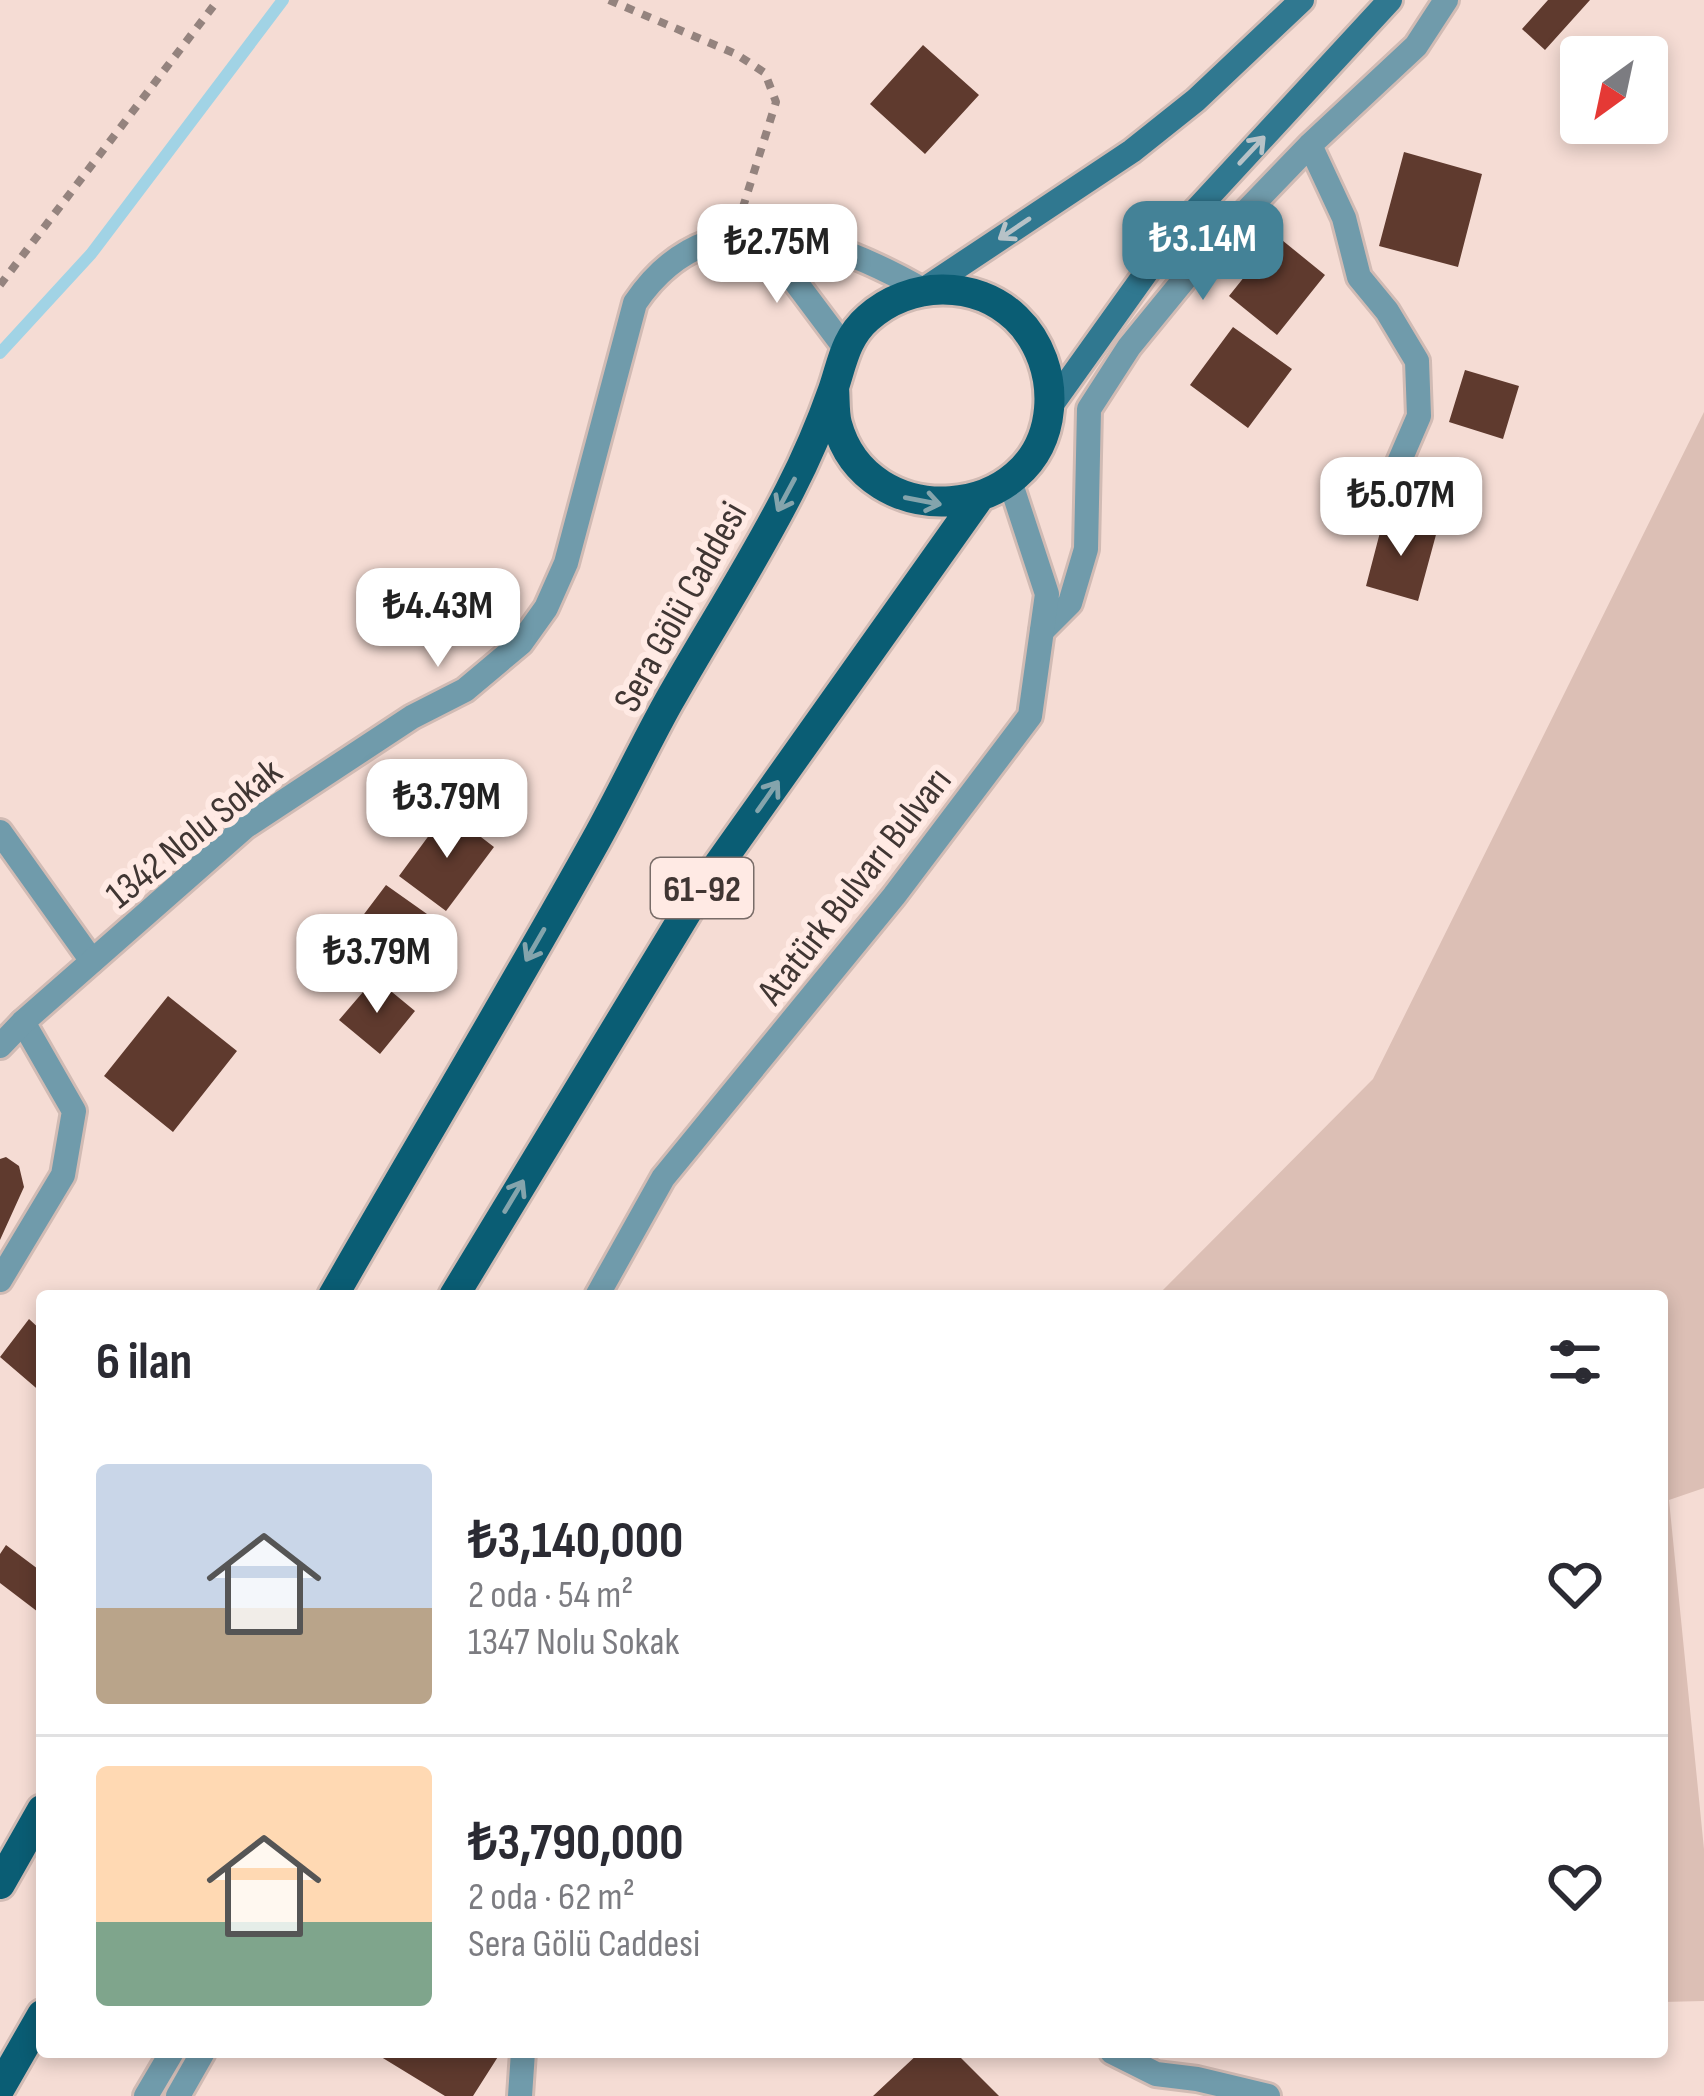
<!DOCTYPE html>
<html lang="tr">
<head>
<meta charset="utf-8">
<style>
	:root { --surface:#fff; --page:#f7f7f7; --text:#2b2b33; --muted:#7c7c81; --line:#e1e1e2; --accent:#448297 }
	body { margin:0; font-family:"Sofia Sans Condensed",sans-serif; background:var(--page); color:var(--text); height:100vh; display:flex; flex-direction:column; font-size:45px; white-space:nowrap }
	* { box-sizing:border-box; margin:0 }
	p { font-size:39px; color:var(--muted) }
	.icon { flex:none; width:66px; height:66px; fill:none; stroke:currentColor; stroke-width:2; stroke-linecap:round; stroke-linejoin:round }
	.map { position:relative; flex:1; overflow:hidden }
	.panel { position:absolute; left:36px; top:1290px; width:1632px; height:768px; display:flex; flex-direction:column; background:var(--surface); border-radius:12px; box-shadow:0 6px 18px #0003 }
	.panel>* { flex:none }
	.needle { width:78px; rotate:213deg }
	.buttons { position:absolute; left:1560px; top:36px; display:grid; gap:24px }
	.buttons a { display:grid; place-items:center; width:108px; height:108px; border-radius:12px; background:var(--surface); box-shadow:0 6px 18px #0003; font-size:60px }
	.price { position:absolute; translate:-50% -102px; padding:0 27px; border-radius:24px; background:#fff; color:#222; font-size:39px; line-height:78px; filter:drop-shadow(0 3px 6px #0008) }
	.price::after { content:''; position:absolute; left:50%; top:72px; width:36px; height:27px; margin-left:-18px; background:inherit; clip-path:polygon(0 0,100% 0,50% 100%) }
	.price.current { background:var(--accent); color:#fff }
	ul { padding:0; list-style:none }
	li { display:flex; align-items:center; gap:36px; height:300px; padding:0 60px }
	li+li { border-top:3px solid var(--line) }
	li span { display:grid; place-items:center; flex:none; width:336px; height:240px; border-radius:12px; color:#555 }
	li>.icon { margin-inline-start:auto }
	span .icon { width:144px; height:144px; fill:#fffc; stroke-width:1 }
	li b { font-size:51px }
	h2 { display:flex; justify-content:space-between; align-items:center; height:144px; padding:0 60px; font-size:51px }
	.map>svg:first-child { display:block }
</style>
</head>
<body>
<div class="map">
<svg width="1704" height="2096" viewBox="0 0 1704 2096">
	<rect width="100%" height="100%" fill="#f5dcd4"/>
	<path fill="#dcbfb5" d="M1704,412V1488L1669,1500L1704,1849V2001L1662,2002V1296H1157L1373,1079Z"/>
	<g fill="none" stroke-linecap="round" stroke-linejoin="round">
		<path stroke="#a1d3e5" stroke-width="12" d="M0,353L91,254L283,0"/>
	</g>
	<path fill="#5f3a2e" d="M1548,0H1590L1545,50L1522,29Z
		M923,45L979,95L925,154L870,104Z
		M1404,152L1482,174L1458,267L1379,246Z
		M1277,236L1325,275L1277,335L1229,296Z
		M1233,327L1292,369L1248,428L1190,385Z
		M1465,370L1519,386L1503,439L1449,422Z
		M1384,517L1437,531L1418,601L1366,586Z
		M447,811L494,847L446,911L399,876Z
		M386,885L427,914L421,923L434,933L398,982L343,942Z
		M375,978L415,1011L380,1054L339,1020Z
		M168,996L237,1051L173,1132L104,1076Z
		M6,1157L19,1166L24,1187L0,1240V1159Z
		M29,1319L42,1331V1393L0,1357Z
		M6,1545L42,1572V1615L0,1583V1554Z
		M373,2052H501L473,2096H445Z
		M920,2052H955L999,2096H873Z"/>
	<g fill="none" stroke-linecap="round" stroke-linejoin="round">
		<defs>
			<path id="minor" d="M1310,145L1344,218L1359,277L1387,311L1417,361L1419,416L1397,467
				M1042,631L1070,603L1086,549L1089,409L1129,347L1205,254L1310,145L1416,46L1446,0
				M0,832L92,961
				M0,1280L63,1175L74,1111L23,1022
				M1112,2052L1156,2074L1197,2079L1268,2096
				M178,2096L203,2052
				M520,2096L523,2052"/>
			<path id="tertiary" d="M734,238L791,276L845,348
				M0,1046L23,1022L245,827L412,717L465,690L521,643L546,608L566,563L635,303C709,193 828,236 923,290
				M597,1296L663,1178L894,896L1030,716L1047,594L1010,481
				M146,2096L172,2052"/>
			<path id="secondary" d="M923,290L1132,151L1196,100L1302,0
				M1050,407L1173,235L1390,0"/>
			<path id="primary" d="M333,1296C420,1144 511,993 596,840C621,795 643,748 668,703C708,632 753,563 790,490C806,459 821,424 833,390C842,364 845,338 868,318C909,281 975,279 1016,318C1040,341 1052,376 1049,409C1039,524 867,535 837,424C834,413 835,399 834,388
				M454,1296L697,895L978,499
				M0,1884L42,1810
				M0,2088L42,2015"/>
		</defs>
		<use href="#minor" stroke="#d1bbb4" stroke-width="30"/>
		<use href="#tertiary" stroke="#d1bbb4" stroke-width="30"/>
		<use href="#secondary" stroke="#d1bbb4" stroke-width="30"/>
		<use href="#primary" stroke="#d1bbb4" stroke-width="36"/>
		<path stroke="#94837e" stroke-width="8" stroke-dasharray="9 9" stroke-linecap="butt" d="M609,0L736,54L765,73L776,102L743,207
			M0,285L218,0"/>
		<use href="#minor" stroke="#709bab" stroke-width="24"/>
		<use href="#tertiary" stroke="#709bab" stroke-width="24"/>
		<use href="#secondary" stroke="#307890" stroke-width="24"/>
		<use href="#primary" stroke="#0a5d74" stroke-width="30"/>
	</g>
	<defs><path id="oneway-shaft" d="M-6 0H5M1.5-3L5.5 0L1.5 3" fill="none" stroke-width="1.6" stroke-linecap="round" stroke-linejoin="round" transform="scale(3)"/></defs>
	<g stroke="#b7c2c7">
		<use href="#oneway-shaft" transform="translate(1252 150) rotate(-47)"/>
		<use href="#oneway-shaft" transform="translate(1014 229) rotate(146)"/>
	</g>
	<g stroke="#84a4ac">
		<use href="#oneway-shaft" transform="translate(786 495) rotate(118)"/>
		<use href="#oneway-shaft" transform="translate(923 501) rotate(11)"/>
		<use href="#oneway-shaft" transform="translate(768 796) rotate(-55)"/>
		<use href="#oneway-shaft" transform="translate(535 945) rotate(120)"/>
		<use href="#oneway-shaft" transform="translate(514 1196) rotate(-59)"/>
	</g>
	<g text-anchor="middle" stroke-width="12" stroke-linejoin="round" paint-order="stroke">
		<rect fill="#ffeae4" stroke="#796c68" stroke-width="3" x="651" y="858" width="102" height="60" rx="9"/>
		<g font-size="36" font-weight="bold" fill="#403633">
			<text x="702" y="901">61-92</text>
		</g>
		<g font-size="39" fill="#403633" stroke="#ffeae4">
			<text transform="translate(679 606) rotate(-61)" y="14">Sera Gölü Caddesi</text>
			<text transform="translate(193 832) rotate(-39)" y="14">1342 Nolu Sokak</text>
			<text transform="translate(853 885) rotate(-52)" y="14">Atatürk Bulvarı Bulvarı</text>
		</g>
	</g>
</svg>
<div class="buttons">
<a><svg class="needle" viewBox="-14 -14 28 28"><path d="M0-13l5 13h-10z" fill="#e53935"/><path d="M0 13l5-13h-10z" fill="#7c7c81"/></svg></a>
</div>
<b class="price current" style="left:1203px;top:303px">₺3.14M</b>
<b class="price" style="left:777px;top:306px">₺2.75M</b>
<b class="price" style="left:1401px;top:559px">₺5.07M</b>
<b class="price" style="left:438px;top:670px">₺4.43M</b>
<b class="price" style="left:447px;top:861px">₺3.79M</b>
<b class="price" style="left:377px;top:1016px">₺3.79M</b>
<section class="panel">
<h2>6 ilan<svg class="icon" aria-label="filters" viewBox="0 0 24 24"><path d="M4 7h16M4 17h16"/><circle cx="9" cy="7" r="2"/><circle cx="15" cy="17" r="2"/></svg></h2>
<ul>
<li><span style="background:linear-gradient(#c9d6e8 60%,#b9a48a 0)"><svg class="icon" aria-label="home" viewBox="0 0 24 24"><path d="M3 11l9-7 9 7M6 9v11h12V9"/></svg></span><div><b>₺3,140,000</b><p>2 oda · 54 m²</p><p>1347 Nolu Sokak</p></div><svg class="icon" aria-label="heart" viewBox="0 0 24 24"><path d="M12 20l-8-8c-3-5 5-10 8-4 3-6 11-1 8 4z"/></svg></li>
<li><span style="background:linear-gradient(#ffd9b3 65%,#7fa58c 0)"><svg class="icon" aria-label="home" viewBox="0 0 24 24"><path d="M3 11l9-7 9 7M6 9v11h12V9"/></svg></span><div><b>₺3,790,000</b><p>2 oda · 62 m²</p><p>Sera Gölü Caddesi</p></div><svg class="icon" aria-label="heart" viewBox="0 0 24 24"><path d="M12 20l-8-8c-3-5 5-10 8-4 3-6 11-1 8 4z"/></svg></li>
</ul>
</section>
</div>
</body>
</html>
